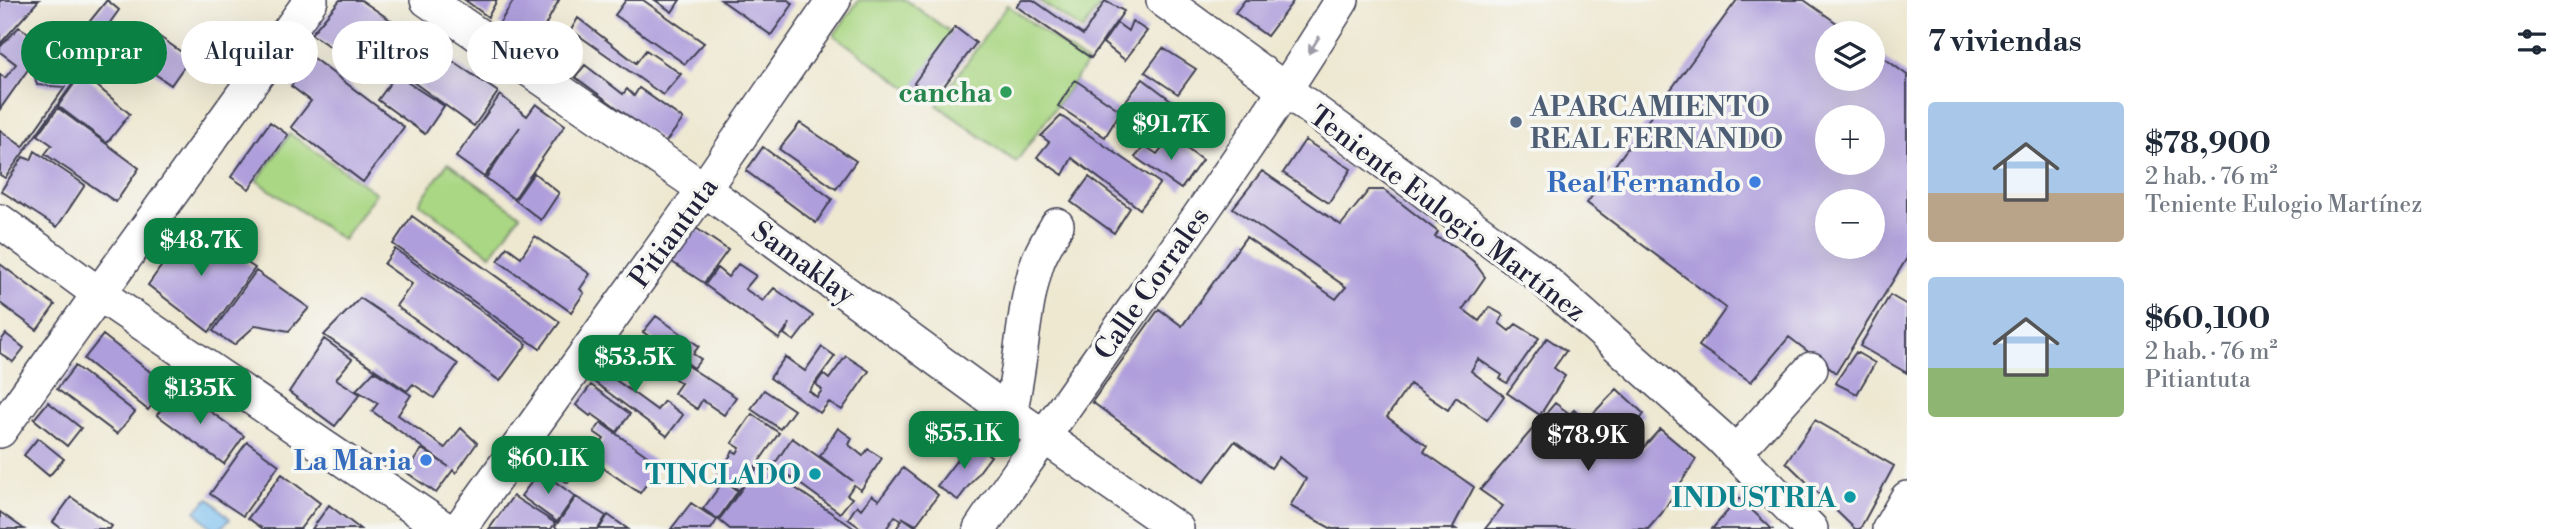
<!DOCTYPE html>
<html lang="es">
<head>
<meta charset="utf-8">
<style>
	:root { --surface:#fff; --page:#f2f2f3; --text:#1f2937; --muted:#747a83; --accent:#0b8043 }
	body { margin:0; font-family:"Libre Bodoni",serif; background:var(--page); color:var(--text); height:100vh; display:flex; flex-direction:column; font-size:26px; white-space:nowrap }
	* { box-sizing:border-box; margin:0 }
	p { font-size:23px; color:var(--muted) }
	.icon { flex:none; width:38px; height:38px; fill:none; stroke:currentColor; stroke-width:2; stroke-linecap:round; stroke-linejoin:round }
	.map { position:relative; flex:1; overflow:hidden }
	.panel { display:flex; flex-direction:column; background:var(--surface); width:665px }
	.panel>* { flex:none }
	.banner { position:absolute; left:21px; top:21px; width:665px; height:63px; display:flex; gap:14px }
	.buttons { position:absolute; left:1815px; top:21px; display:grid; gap:14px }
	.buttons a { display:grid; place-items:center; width:70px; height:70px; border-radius:50%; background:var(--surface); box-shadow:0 7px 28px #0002; font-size:35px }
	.price { position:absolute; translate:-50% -60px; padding:0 16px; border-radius:14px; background:var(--accent); color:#fff; font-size:23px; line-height:46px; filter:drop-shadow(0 2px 4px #0008) }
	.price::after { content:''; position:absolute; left:50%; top:42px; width:21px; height:16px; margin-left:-10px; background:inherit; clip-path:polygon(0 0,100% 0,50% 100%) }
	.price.current { background:#222; color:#fff }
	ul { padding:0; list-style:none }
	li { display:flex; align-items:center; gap:21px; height:175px; padding:0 21px }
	li span { display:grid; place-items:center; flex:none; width:196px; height:140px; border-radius:7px; color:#555 }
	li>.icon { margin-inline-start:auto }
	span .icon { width:84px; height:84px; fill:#fffc; stroke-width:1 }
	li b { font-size:30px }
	h2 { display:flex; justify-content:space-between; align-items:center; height:84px; padding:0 21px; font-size:30px }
	.tag { padding:0 24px; border-radius:32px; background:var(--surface); box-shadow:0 7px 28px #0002; font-size:24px; line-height:63px }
	.tag.current { background:var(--accent); color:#fff }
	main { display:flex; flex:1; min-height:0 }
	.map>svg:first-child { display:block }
</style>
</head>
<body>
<main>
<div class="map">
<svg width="1907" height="529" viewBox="0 0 1907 529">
	<rect width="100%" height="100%" fill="#f6f6f2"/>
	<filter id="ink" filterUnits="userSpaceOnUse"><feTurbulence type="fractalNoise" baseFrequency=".0143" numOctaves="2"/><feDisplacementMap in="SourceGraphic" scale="14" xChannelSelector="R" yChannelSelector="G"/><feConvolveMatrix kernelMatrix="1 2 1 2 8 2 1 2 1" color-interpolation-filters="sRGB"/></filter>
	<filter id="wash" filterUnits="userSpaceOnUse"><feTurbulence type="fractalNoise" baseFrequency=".00686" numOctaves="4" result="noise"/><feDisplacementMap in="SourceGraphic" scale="28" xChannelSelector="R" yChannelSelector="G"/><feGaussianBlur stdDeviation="1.57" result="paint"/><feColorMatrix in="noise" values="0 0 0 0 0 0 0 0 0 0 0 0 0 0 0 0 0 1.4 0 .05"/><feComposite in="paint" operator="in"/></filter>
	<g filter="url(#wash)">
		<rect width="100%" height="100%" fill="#eee8d1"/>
		<path fill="#aad784" stroke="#667c60" stroke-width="2" d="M859,0H906L956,36L915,93L834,35Z
			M1038,0H1103L1083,30Z
			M1007,5L1087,63L1016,162L937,105Z
			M290,134L376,193L343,240L257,181Z
			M448,163L520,215L491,255L419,203Z"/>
		<path fill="#79bef0" stroke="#4e7096" stroke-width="2" d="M209,498L230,519L220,529H213L195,511Z"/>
		<g id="blocks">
			<path fill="#ae9edb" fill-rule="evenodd" d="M0,0H39L0,44Z
				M107,0L119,10L109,24L142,45L151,31L190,58L171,85L86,26Z
				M340,0H361L418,39L395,71L348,41L340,53L311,34Z
				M465,0H497L488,17Z
				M514,0H559L533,48L499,24Z
				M626,0H643L704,43L685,64L615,15Z
				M655,0H680L672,12Z
				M721,0H788L793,4L771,35Z
				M1022,0H1033L1083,35L1105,1L1124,11L1091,58L1016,6Z
				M1245,0H1294L1267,36L1235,13Z
				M1737,0H1804L1851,33H1827V79H1872V49L1907,75V258L1836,373L1789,337L1751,382L1699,346L1726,308L1587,203ZM1827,117H1872V163H1827ZM1827,201H1872V247H1827Z
				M578,18L636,63L646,50L681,74L663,95L571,30Z
				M1132,21L1147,31L1125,60L1103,43L1117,23L1128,31Z
				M19,27L46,44L0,109V74L5,78L16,64L0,52V47Z
				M955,27L976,43L935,98L914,83Z
				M420,39L498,92L474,126L398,71Z
				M70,41L106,65L96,79L60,54Z
				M46,48L81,72L5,178L0,175V130L23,147L65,87L37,85L32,66Z
				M1163,48L1196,69L1178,94L1145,72Z
				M313,58L404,127L363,182L291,127L311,101L291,86Z
				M585,65L623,94L627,89L634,96L639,88L683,119L665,143L575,77Z
				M82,73L130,114L107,143L58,106Z
				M396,75L444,106L425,134L378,100Z
				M1143,79L1184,110L1166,133L1124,103Z
				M1075,80L1121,111L1105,137L1058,106Z
				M500,95L527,116L536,104L565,125L514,199L486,178L520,127L484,177L456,157Z
				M58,108L139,168L116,202L45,154L52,145L38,135Z
				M1061,116L1160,183L1140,209L1072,158L1063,175L1037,157L1049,142L1041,136Z
				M270,122L288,135L249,189L231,177Z
				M800,123L856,161L836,189L779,149Z
				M1171,137L1202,160L1181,189L1135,157L1145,146L1157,154Z
				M1305,140L1351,169L1329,203L1283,173Z
				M763,147L832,199L816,223L746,171Z
				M35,151L85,185L57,227L1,191L23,157L31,160Z
				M1262,171L1341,225L1369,190H1384L1438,232L1435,237L1455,246L1474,262L1485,277L1463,309L1479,321L1489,307L1503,315L1499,323L1509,331L1516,324L1539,338L1507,383L1500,379L1502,375L1478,359L1471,371L1504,396L1487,420L1456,397L1448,410L1410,384L1387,417L1427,446L1424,452L1474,487L1453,527L1456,529H1332L1290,506L1306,479L1279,457L1271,468L1235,441L1204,482L1092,402L1159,309L1182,326L1246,237L1336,299L1346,287L1233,208Z
				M534,173L559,193L541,220L515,200Z
				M1089,177L1130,208L1114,233L1071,202Z
				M412,216L560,322L540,349L393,244Z
				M190,226L255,268L209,332L148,285Z
				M696,228L728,250L704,283L672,262Z
				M535,236L590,274L580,289L584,293L571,312L498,261L507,247L521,257Z
				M395,249L527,344L500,381L396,306L412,284L384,264Z
				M0,264L55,305L37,330L0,303Z
				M738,264L756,276L745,289L763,301L774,288L813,316L794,341L784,334L790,323L779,339L705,285L717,268L728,277Z
				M256,271L309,308L289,331L256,325L234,345L213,331Z
				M1890,295L1907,305V373L1860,346Z
				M360,298L458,364L434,398L413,384L407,391L324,335Z
				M656,316L699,346L693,354L701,359L694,368L643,332Z
				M6,334L24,348L13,362L0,353V342Z
				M103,335L167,385L148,410L84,359Z
				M1547,338L1566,351L1554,368L1565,376L1540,415L1507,393Z
				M324,339L352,359L336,379L360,394L335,426L289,392Z
				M620,344L631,353L613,378L657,410L664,401L683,415L667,436L593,381Z
				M822,347L835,356L809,391L817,397L822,390L816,384L823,374L829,379L846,356L869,371L842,410L829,402L820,413L770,378L785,357L805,371Z
				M1856,352L1875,363L1857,394L1835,383Z
				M672,356L736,397L724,415L702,400L697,409L674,393L681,383L662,370Z
				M75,366L135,412L117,434L57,389Z
				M374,371L411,395L398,415L445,448L461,428L477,443L456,473L453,470L436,493L406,472L422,449L449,467L372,411L378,403L356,390Z
				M591,385L630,414L617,432L592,414L590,416L576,405Z
				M177,387L244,436L224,464L157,415Z
				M1617,389L1644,414L1628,436L1642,449L1660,429L1696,459L1662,513L1648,529H1485L1503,506L1480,490L1555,403L1570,414L1574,410L1585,420L1578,429Z
				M764,390L794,410L780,429L751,409Z
				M48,402L81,428L67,446L34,419Z
				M752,414L779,433L739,490L718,476L733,451L737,453L740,448L732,443Z
				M1815,420L1894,466L1860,529H1855L1786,462Z
				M601,423L660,465L640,493L577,450L585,440L597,449L604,439L594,432Z
				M838,428L852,438L849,445L863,456L868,449L882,458L861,490L854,485L847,495L852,498L840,513L774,465L792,438L853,481L820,456Z
				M553,436L585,459L568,483L555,475L553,478L532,463Z
				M38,438L64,459L49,476L24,455Z
				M247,442L279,465L243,516L210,494Z
				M970,443L991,456L958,500L937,486Z
				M760,464L855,529H730L719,520Z
				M903,468L938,495L916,525L902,517L919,529H896L902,520L895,516L886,529H862L848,519L857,505L861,509L872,495L879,500Z
				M540,471L575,496L557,522L521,496Z
				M282,474L320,503L300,529H263L248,518Z
				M723,482L738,491L718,519L703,509Z
				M513,496L555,523L551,529H489Z
				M71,497L112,526L110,529H62L53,522Z
				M576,497L606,516L598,529H558L555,527Z
				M1739,498L1772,529H1712Z
				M691,503L717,520L711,529H671Z
				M329,505L360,529H312Z
				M0,512L24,529H0Z
				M608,515L628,529H599Z"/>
		</g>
	</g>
	<g filter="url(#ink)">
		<use href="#blocks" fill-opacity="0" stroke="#414052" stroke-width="2"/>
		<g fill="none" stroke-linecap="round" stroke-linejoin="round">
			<defs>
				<path id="minor" d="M427,0L704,189L1010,413L1177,529
					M1163,0L1537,274L1720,437L1811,529
					M0,221L99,294L445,529
					M1010,413C1022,364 1022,312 1037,264C1041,251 1050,238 1057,225
					M0,431L311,0
					M1735,453L1811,369
					M459,529L704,189L834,0
					M980,529C1100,352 1230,182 1342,0
					M1889,529L1907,498"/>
			</defs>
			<use href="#minor" stroke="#414052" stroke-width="36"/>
			<use href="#minor" stroke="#fff" stroke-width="33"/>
		</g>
		<defs><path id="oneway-solid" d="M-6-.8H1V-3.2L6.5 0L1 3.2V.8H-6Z" transform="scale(1.75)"/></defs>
		<use fill="#9c9ca7" href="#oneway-solid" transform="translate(1314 45) rotate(122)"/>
	</g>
	<circle fill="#2e9e5b" stroke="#f6f6f2" stroke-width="2.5" cx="1006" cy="92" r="7"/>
	<circle fill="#5c6f8a" stroke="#f6f6f2" stroke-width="2.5" cx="1516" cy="122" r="7"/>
	<g fill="#3f7fe0" stroke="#f6f6f2" stroke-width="2.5">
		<circle cx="1755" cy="182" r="7"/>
		<circle cx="426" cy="460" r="7"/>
	</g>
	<g fill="#0f9aa8" stroke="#f6f6f2" stroke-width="2.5">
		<circle cx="815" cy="474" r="7"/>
		<circle cx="1850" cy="497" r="7"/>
	</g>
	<g text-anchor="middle" stroke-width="7" stroke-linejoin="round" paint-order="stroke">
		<g font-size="28" font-weight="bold" fill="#27864d" stroke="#f6f6f2" text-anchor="end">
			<text x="992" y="102">cancha</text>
		</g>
		<g font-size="28" font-weight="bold" fill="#4e5e75" stroke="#f6f6f2" text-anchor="start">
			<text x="1530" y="116">APARCAMIENTO<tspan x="1530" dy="32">REAL FERNANDO</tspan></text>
		</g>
		<g font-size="28" font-weight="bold" fill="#366cbe" stroke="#f6f6f2" text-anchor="end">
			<text x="1741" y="192">Real Fernando</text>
			<text x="412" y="470">La Maria</text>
		</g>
		<g font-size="28" fill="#22223b" stroke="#f6f6f2">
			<text transform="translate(1448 213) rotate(37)" y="10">Teniente Eulogio Martínez</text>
			<text transform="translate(673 232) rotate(-54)" y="10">Pitiantuta</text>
			<text transform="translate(804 262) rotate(36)" y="10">Samaklay</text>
			<text transform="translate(1151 283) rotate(-55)" y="10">Calle Corrales</text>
		</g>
		<g font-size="28" font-weight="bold" fill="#0d838f" stroke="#f6f6f2" text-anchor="end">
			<text x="801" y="484">TINCLADO</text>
			<text x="1836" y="507">INDUSTRIA</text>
		</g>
	</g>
</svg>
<div class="buttons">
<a><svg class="icon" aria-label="layers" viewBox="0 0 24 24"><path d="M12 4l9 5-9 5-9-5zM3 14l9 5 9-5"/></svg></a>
<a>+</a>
<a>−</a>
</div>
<b class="price" style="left:1171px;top:162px">$91.7K</b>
<b class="price" style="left:201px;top:278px">$48.7K</b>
<b class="price" style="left:635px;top:395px">$53.5K</b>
<b class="price" style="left:200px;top:426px">$135K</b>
<b class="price" style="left:964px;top:471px">$55.1K</b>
<b class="price current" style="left:1588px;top:473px">$78.9K</b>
<b class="price" style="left:548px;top:496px">$60.1K</b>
<div class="banner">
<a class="tag current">Comprar</a>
<a class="tag">Alquilar</a>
<a class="tag">Filtros</a>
<a class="tag">Nuevo</a>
</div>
</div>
<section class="panel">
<h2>7 viviendas<svg class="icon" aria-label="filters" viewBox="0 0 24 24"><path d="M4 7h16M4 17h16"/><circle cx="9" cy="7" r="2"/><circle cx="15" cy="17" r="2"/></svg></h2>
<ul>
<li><span style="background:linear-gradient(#a9c7e8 65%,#b9a48a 0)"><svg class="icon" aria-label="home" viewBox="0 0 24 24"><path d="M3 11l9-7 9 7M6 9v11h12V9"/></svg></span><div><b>$78,900</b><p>2 hab. · 76 m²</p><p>Teniente Eulogio Martínez</p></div></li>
<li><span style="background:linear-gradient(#a9c7e8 65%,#8fb573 0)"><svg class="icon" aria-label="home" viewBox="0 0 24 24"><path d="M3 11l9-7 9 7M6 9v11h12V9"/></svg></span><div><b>$60,100</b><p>2 hab. · 76 m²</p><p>Pitiantuta</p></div></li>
</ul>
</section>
</main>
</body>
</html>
